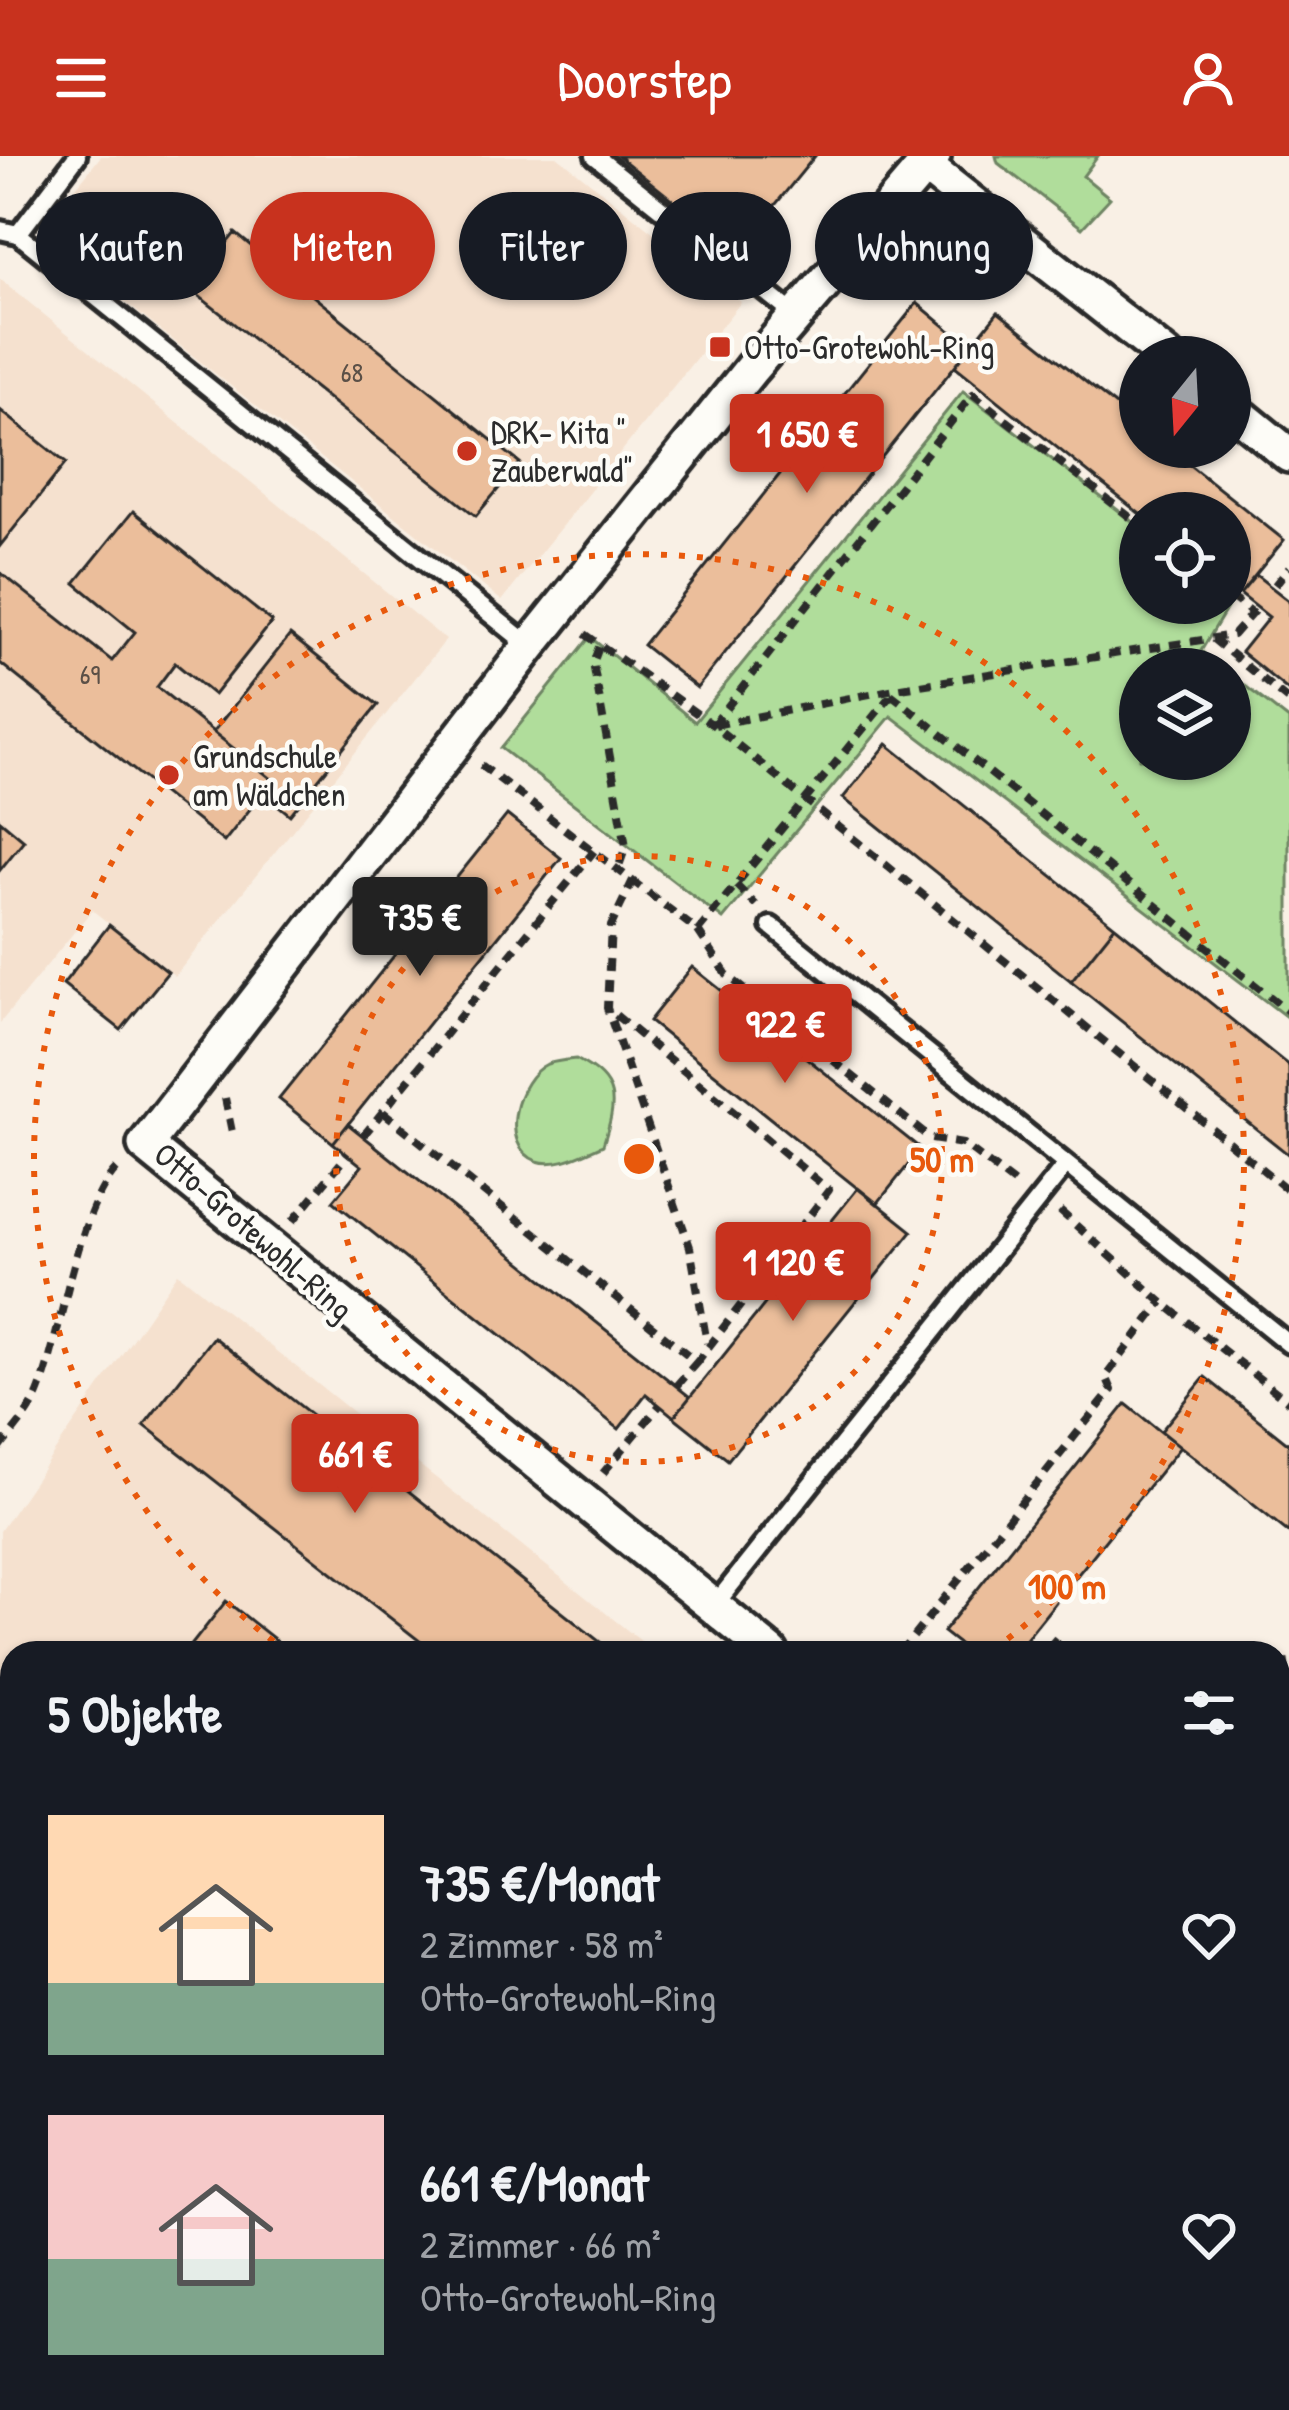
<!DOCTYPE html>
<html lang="de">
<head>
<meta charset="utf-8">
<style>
	:root { --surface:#171b24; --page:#242831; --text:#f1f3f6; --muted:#9ea1a6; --accent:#c8321e }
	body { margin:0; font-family:"Patrick Hand",sans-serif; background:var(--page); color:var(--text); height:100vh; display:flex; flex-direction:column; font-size:45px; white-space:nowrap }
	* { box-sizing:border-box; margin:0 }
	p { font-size:39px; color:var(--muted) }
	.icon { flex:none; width:66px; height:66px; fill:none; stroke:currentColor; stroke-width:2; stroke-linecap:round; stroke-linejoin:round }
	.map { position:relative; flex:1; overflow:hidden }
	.drawer { position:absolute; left:0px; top:1485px; width:1290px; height:771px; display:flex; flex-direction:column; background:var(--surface); border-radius:36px 36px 0 0; box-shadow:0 3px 9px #0004 }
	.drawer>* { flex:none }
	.banner { position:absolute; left:36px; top:36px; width:1218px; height:108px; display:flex; gap:24px }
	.needle { width:78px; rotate:198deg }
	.controls { position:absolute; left:1119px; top:180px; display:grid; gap:24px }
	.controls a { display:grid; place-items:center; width:132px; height:132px; border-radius:50%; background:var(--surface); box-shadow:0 3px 9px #0004; font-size:60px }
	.price { position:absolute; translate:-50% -102px; padding:0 27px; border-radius:12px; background:var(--accent); color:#fff; font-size:39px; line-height:78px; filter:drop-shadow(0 3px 6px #0008) }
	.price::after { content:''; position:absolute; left:50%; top:72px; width:36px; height:27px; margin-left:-18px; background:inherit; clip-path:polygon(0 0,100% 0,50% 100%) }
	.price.current { background:#222; color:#fff }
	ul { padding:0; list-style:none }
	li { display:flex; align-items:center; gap:36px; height:300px; padding:0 48px }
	li span { display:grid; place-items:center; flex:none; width:336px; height:240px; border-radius:0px; color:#555 }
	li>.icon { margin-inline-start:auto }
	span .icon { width:144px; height:144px; fill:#fffc; stroke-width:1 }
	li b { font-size:51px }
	h2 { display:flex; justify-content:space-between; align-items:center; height:144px; padding:0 48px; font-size:51px }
	.tag { padding:0 42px; border-radius:54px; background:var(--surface); box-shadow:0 3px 9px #0004; font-size:42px; line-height:108px }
	.tag.current { background:var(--accent); color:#fff }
	header { display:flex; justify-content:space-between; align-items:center; height:156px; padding:0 48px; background:var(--accent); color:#fff; font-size:54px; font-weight:600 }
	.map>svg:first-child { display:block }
</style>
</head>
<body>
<header><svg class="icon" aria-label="menu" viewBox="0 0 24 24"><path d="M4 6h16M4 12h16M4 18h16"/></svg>Doorstep<svg class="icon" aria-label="person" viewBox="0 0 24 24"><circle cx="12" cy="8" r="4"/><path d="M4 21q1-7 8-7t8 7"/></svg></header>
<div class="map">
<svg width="1289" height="2254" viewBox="0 0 1289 2254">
	<rect width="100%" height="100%" fill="#f9f0e5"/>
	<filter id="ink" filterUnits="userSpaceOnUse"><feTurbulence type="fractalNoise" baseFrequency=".00833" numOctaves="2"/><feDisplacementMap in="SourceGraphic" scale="24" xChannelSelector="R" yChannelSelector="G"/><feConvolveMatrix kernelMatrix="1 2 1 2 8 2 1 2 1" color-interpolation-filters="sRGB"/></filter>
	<g filter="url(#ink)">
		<path fill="#f5e1cf" d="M101,0H557L741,146L502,445L39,78Z
			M0,123L446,484L175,820L92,754L0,867Z
			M178,1117L656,1497H12V2244H520L511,2254H0V1375Z"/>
		<path fill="#b0dd9b" stroke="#6e8463" stroke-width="3" d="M996,0H1098L1083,20L1110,42L1082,72L998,7Z
			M963,235L1140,371V447H1230V440L1233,442L1201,495L1224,513H1140V603H1230V518L1289,564V863L891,560L723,763L501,592L590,481L695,566Z
			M576,903C620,926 617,945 603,989C584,997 558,1012 537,1005C497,990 517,922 547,908C556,905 567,904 576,903Z
			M1278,1990L1289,1999V2254H511L520,2244H1278Z"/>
		<path fill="#ebbe9b" stroke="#2b2b2b" stroke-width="3" d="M618,0H815L737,96Z
			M235,77L520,307L476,360L190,133Z
			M917,147L970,191L697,532L643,489Z
			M998,156L1140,269V291H1167L1284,384L1240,438L1230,430V357L1140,358L955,210Z
			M0,254L66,307L0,390Z
			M133,355L272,466L214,539L175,507L157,531L273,624L224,686L0,507V416L112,505L135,476L75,427Z
			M1256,419L1289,445V535L1241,496L1269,461L1240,438Z
			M290,479L378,549L290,659L263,637L273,624L213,576Z
			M887,588L1115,770L1071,825L843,642Z
			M507,659L561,702L333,987L279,943Z
			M0,664L24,684L0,714Z
			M109,769L168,816L121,874L63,828Z
			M1115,770L1289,910V999L1071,825Z
			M692,811L921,993L877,1048L649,865Z
			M348,968L690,1241L674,1261L646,1238L619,1273L333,1045L362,1010L333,987Z
			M858,1032L912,1075L728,1304L674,1261Z
			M213,1181L614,1497H435L144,1269Z
			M1205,1221L1289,1288V1377L1161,1275Z
			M1126,1248L1180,1291L1015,1497H970L943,1476Z
			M226,1445L292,1497H185Z
			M1278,1712L1289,1721V1797L1283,1805L1278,1801Z
			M0,1753L12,1763V1844L0,1835Z
			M0,2236L23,2254H0Z"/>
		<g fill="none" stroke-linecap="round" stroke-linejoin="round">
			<defs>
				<path id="lane" d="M595,0L796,160
					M0,74L18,78L530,490
					M18,78L77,0
					M771,770L1289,1188
					M713,1451L1065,1010"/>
				<path id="street" d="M925,10L1167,201
					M1230,251L1289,299
					M771,1497L145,989L530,490L751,213L933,0
					M1278,1908L1289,1917"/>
			</defs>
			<use href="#lane" stroke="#2b2b2b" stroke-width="26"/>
			<use href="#street" stroke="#2b2b2b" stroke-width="42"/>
			<path stroke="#2b2b2b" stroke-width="8" stroke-dasharray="12 9" stroke-linecap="butt" d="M1275,429L1289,411
				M1230,440L1253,458
				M585,478L713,569L1289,1035
				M1213,483L1289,545
				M599,491L593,507L626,690L618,713
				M891,538L1289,856
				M713,569L973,238L1140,369
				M715,569L895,533L1233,479L1255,454
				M481,609L698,775L727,819L931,983L963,988L1016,1029
				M633,724L611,770L607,852L690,1091L707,1187
				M736,729L756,749
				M698,775L891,539
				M225,942L232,976
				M383,956L697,1206L829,1034L607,852
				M363,980L594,695
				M1060,1055L1162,1146L1289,1246
				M293,1065L348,998
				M676,1230L697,1206
				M0,1292C13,1275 30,1257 38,1238C62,1180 77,1046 121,1009
				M603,1317L660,1249
				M900,1497L1112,1234L1106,1220L1162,1146
				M1037,1497L1050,1482L1068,1497
				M1278,1509L1289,1507
				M1278,1669L1289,1678
				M1278,1838L1289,1825"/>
			<use href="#lane" stroke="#fdfcf7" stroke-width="16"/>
			<use href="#street" stroke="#fdfcf7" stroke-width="33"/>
		</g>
	</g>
	<g fill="none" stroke="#e8590c" stroke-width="6" stroke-dasharray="6 12">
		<circle cx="639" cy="1003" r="303"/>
		<path d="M288 1496A605 605 0 1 1 990 1496"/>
	</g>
	<g fill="#c8321e" stroke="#fdfcf7" stroke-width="4.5">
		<rect x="708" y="179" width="24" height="24" rx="6"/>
		<circle cx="467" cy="295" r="12"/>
		<circle cx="169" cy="619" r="12"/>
	</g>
	<g text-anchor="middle" stroke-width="9" stroke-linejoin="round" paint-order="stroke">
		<g font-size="27" fill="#5b5047">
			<text x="352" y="226">68</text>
			<text x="90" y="528">69</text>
		</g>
		<g font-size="33" fill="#2b2b2b" stroke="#fdfcf7" text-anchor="start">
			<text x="744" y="203">Otto-Grotewohl-Ring</text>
			<text x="491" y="288">DRK- Kita "<tspan x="491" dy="38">Zauberwald"</tspan></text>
			<text x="193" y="612">Grundschule<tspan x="193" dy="38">am Wäldchen</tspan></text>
		</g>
		<g font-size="33" fill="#2b2b2b" stroke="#fdfcf7">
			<text transform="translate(254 1075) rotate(41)" y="12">Otto-Grotewohl-Ring</text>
		</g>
	</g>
	<circle cx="639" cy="1003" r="18" fill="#e8590c" stroke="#fdfcf7" stroke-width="6"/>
	<g font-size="36" text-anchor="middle" font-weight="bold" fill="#e8590c" stroke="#fdfcf7" stroke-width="9" stroke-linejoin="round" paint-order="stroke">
		<text x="942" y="1016">50 m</text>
		<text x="1067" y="1443">100 m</text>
	</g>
</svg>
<div class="controls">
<a><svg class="needle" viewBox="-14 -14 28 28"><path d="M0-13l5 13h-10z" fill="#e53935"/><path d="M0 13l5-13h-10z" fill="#9ea1a6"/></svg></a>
<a><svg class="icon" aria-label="locate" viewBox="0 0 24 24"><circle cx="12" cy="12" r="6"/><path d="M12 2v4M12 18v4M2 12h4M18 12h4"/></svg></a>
<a><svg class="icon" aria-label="layers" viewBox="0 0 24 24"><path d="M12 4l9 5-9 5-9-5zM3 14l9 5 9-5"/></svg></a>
</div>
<b class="price" style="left:807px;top:340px">1 650 €</b>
<b class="price current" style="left:420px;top:823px">735 €</b>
<b class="price" style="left:785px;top:930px">922 €</b>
<b class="price" style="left:793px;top:1168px">1 120 €</b>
<b class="price" style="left:355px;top:1360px">661 €</b>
<div class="banner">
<a class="tag">Kaufen</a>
<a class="tag current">Mieten</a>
<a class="tag">Filter</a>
<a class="tag">Neu</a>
<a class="tag">Wohnung</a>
</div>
<section class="drawer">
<h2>5 Objekte<svg class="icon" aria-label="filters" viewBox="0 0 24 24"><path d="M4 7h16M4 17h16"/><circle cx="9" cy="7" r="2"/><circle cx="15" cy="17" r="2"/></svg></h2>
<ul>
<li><span style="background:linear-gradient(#ffd9b3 70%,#7fa58c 0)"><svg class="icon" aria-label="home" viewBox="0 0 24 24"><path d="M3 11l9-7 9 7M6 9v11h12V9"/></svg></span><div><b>735 €/Monat</b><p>2 Zimmer · 58 m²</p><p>Otto-Grotewohl-Ring</p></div><svg class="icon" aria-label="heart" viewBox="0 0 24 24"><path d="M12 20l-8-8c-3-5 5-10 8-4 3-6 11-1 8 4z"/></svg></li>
<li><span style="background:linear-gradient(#f6c9c9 60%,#7fa58c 0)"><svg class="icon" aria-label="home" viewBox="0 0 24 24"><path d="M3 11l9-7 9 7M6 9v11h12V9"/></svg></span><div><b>661 €/Monat</b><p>2 Zimmer · 66 m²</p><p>Otto-Grotewohl-Ring</p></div><svg class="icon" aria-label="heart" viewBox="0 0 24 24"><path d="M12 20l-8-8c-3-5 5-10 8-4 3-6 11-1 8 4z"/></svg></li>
</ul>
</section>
</div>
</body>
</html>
